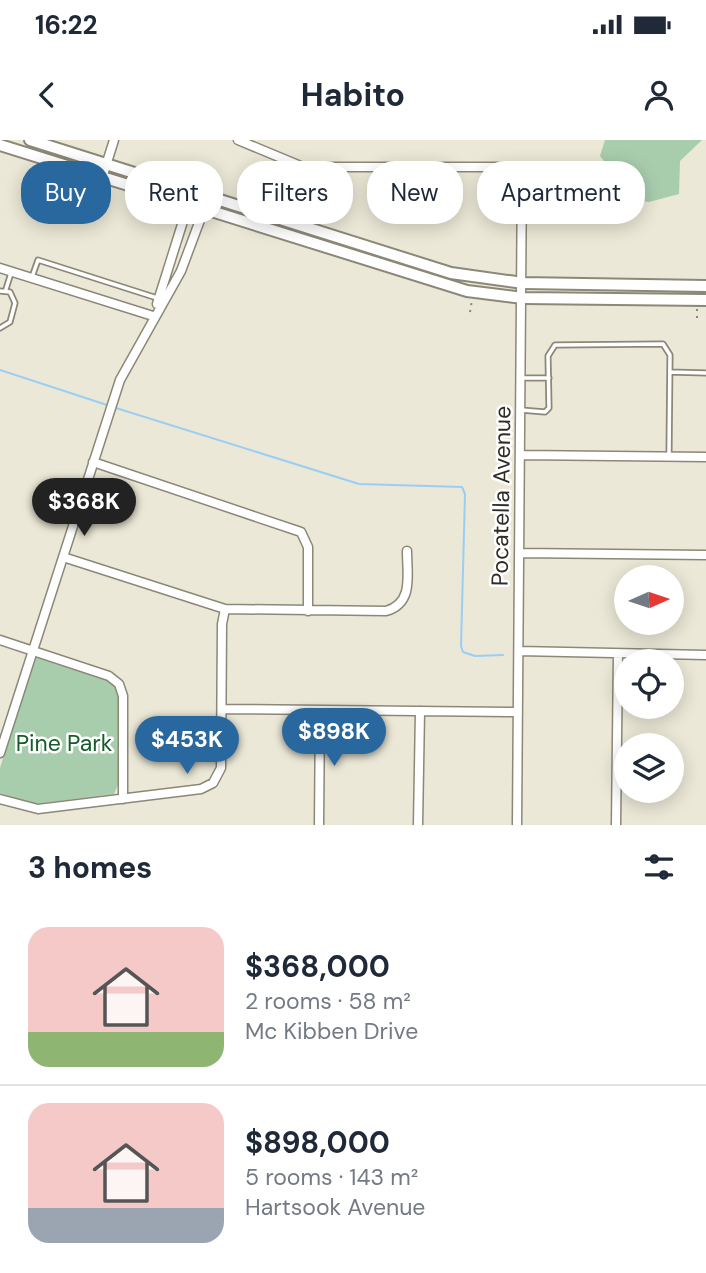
<!DOCTYPE html>
<html lang="en">
<head>
<meta charset="utf-8">
<style>
	:root { --surface:#fff; --page:#f6f6f7; --text:#1f2937; --muted:#747a83; --line:#e0e1e3; --accent:#29689f }
	body { margin:0; font-family:"DM Sans",sans-serif; background:var(--page); color:var(--text); height:100vh; display:flex; flex-direction:column; font-size:26px; white-space:nowrap }
	* { box-sizing:border-box; margin:0 }
	p { font-size:23px; color:var(--muted) }
	.icon { flex:none; width:38px; height:38px; fill:none; stroke:currentColor; stroke-width:2; stroke-linecap:round; stroke-linejoin:round }
	.map { position:relative; height:685px; overflow:hidden }
	.drawer { display:flex; flex-direction:column; background:var(--surface); flex:1 }
	.drawer>* { flex:none }
	.banner { position:absolute; left:21px; top:21px; width:665px; height:63px; display:flex; gap:14px }
	.needle { width:46px; rotate:87deg }
	.controls { position:absolute; left:614px; top:425px; display:grid; gap:14px }
	.controls a { display:grid; place-items:center; width:70px; height:70px; border-radius:50%; background:var(--surface); box-shadow:0 4px 18px #0003; font-size:35px }
	.price { position:absolute; translate:-50% -60px; padding:0 16px; border-radius:24px; background:var(--accent); color:#fff; font-size:23px; line-height:46px; filter:drop-shadow(0 2px 4px #0008) }
	.price::after { content:''; position:absolute; left:50%; top:42px; width:21px; height:16px; margin-left:-10px; background:inherit; clip-path:polygon(0 0,100% 0,50% 100%) }
	.price.active { background:#222; color:#fff }
	ul { padding:0; list-style:none }
	li { display:flex; align-items:center; gap:21px; height:175px; padding:0 28px }
	li+li { border-top:2px solid var(--line) }
	li span { display:grid; place-items:center; flex:none; width:196px; height:140px; border-radius:21px; color:#555 }
	li>.icon { margin-inline-start:auto }
	span .icon { width:84px; height:84px; fill:#fffc; stroke-width:1 }
	li b { font-size:30px }
	h2 { display:flex; justify-content:space-between; align-items:center; height:84px; padding:0 28px; font-size:30px }
	.pill { padding:0 24px; border-radius:28px; background:var(--surface); box-shadow:0 4px 18px #0003; font-size:24px; line-height:63px }
	.pill.active { background:var(--accent); color:#fff }
	.status { display:flex; justify-content:space-between; align-items:center; height:49px; padding:0 35px; background:var(--surface); direction:ltr }
	.status svg { height:19px; fill:currentColor }
	header { display:flex; justify-content:space-between; align-items:center; height:91px; padding:0 28px; background:var(--surface); font-size:32px; font-weight:700 }
	.map>svg:first-child { display:block }
</style>
</head>
<body>
<div class="status"><b>16:22</b><svg viewBox="0 0 49 12"><path d="M0 12V9h3v3zM5 12V6h3v6zM10 12V3h3v9zM15 12V0h3v12zM26 1h20v11H26zM47 4h2v5h-2z"/></svg></div>
<header><svg class="icon" aria-label="back" viewBox="0 0 24 24"><path d="M15 5l-7 7 7 7"/></svg>Habito<svg class="icon" aria-label="person" viewBox="0 0 24 24"><circle cx="12" cy="8" r="4"/><path d="M4 21q1-7 8-7t8 7"/></svg></header>
<div class="map">
<svg width="706" height="685" viewBox="0 0 706 685">
	<rect width="100%" height="100%" fill="#ebe8d7"/>
	<path fill="#a8cdad" d="M605,0H702L680,21L679,54L649,62L634,60L600,16Z
		M35,514L109,540L120,553L118,645L114,654L35,664L0,653V628Z"/>
	<g fill="none" stroke-linecap="round" stroke-linejoin="round">
		<path stroke="#9bcef4" stroke-width="2" d="M0,230L107,265
			M116,268L359,344L462,347L465,354L461,506L463,512L475,516L503,515"/>
		<defs>
			<path id="service" d="M32,137L38,120L157,158
				M6,149L11,133
				M0,151L10,152L15,163L10,182L0,188
				M670,232L706,233
				M522,238H549
				M521,270L545,272L549,268L548,216L555,205L663,204L670,215L669,314"/>
			<path id="minor" d="M238,0L303,27H588C613,34 615,54 620,77
				M419,27L421,76
				M102,38L114,0
				M0,128L153,176
				M157,164L190,59
				M520,315L706,317
				M93,322L301,392L308,407V471
				M520,413L706,415
				M63,417L225,469L386,471C414,463 407,435 407,411
				M0,500L109,536L119,544L123,556V659
				M519,511L706,515
				M222,569L518,572
				M0,613L120,240L181,131L206,64
				M0,659L38,669L201,649L213,643L221,628L222,484L225,469
				M319,685L320,570
				M418,685L420,571
				M517,685L522,27
				M616,685L618,514"/>
			<path id="secondary" d="M30,0L451,133L523,143L706,146
				M0,5L467,151L523,158L706,160"/>
		</defs>
		<use href="#service" stroke="#8b8878" stroke-width="7"/>
		<use href="#minor" stroke="#8b8878" stroke-width="11"/>
		<use href="#secondary" stroke="#8b8878" stroke-width="14"/>
		<path stroke="#88857a" stroke-width="2" stroke-dasharray="2 5" stroke-linecap="butt" d="M697,169V178
			M470,172L472,160"/>
		<use href="#service" stroke="#fff" stroke-width="3.5"/>
		<use href="#minor" stroke="#fff" stroke-width="8"/>
		<use href="#secondary" stroke="#fff" stroke-width="10"/>
	</g>
	<g text-anchor="middle" stroke-width="5" stroke-linejoin="round" paint-order="stroke">
		<g font-size="23" fill="#2e2c26" stroke="#fff">
			<text transform="translate(501 356) rotate(-89)" y="8">Pocatella Avenue</text>
		</g>
		<g font-size="23" fill="#165b2a" stroke="#fff">
			<text x="64" y="611">Pine Park</text>
		</g>
	</g>
</svg>
<div class="controls">
<a><svg class="needle" viewBox="-14 -14 28 28"><path d="M0-13l5 13h-10z" fill="#e53935"/><path d="M0 13l5-13h-10z" fill="#747a83"/></svg></a>
<a><svg class="icon" aria-label="locate" viewBox="0 0 24 24"><circle cx="12" cy="12" r="6"/><path d="M12 2v4M12 18v4M2 12h4M18 12h4"/></svg></a>
<a><svg class="icon" aria-label="layers" viewBox="0 0 24 24"><path d="M12 4l9 5-9 5-9-5zM3 14l9 5 9-5"/></svg></a>
</div>
<b class="price active" style="left:84px;top:398px">$368K</b>
<b class="price" style="left:334px;top:628px">$898K</b>
<b class="price" style="left:187px;top:636px">$453K</b>
<div class="banner">
<a class="pill active">Buy</a>
<a class="pill">Rent</a>
<a class="pill">Filters</a>
<a class="pill">New</a>
<a class="pill">Apartment</a>
</div>
</div>
<section class="drawer">
<h2>3 homes<svg class="icon" aria-label="filters" viewBox="0 0 24 24"><path d="M4 7h16M4 17h16"/><circle cx="9" cy="7" r="2"/><circle cx="15" cy="17" r="2"/></svg></h2>
<ul>
<li><span style="background:linear-gradient(#f6c9c9 75%,#8fb573 0)"><svg class="icon" aria-label="home" viewBox="0 0 24 24"><path d="M3 11l9-7 9 7M6 9v11h12V9"/></svg></span><div><b>$368,000</b><p>2 rooms · 58 m²</p><p>Mc Kibben Drive</p></div></li>
<li><span style="background:linear-gradient(#f6c9c9 75%,#9aa5b1 0)"><svg class="icon" aria-label="home" viewBox="0 0 24 24"><path d="M3 11l9-7 9 7M6 9v11h12V9"/></svg></span><div><b>$898,000</b><p>5 rooms · 143 m²</p><p>Hartsook Avenue</p></div></li>
</ul>
</section>
</body>
</html>
